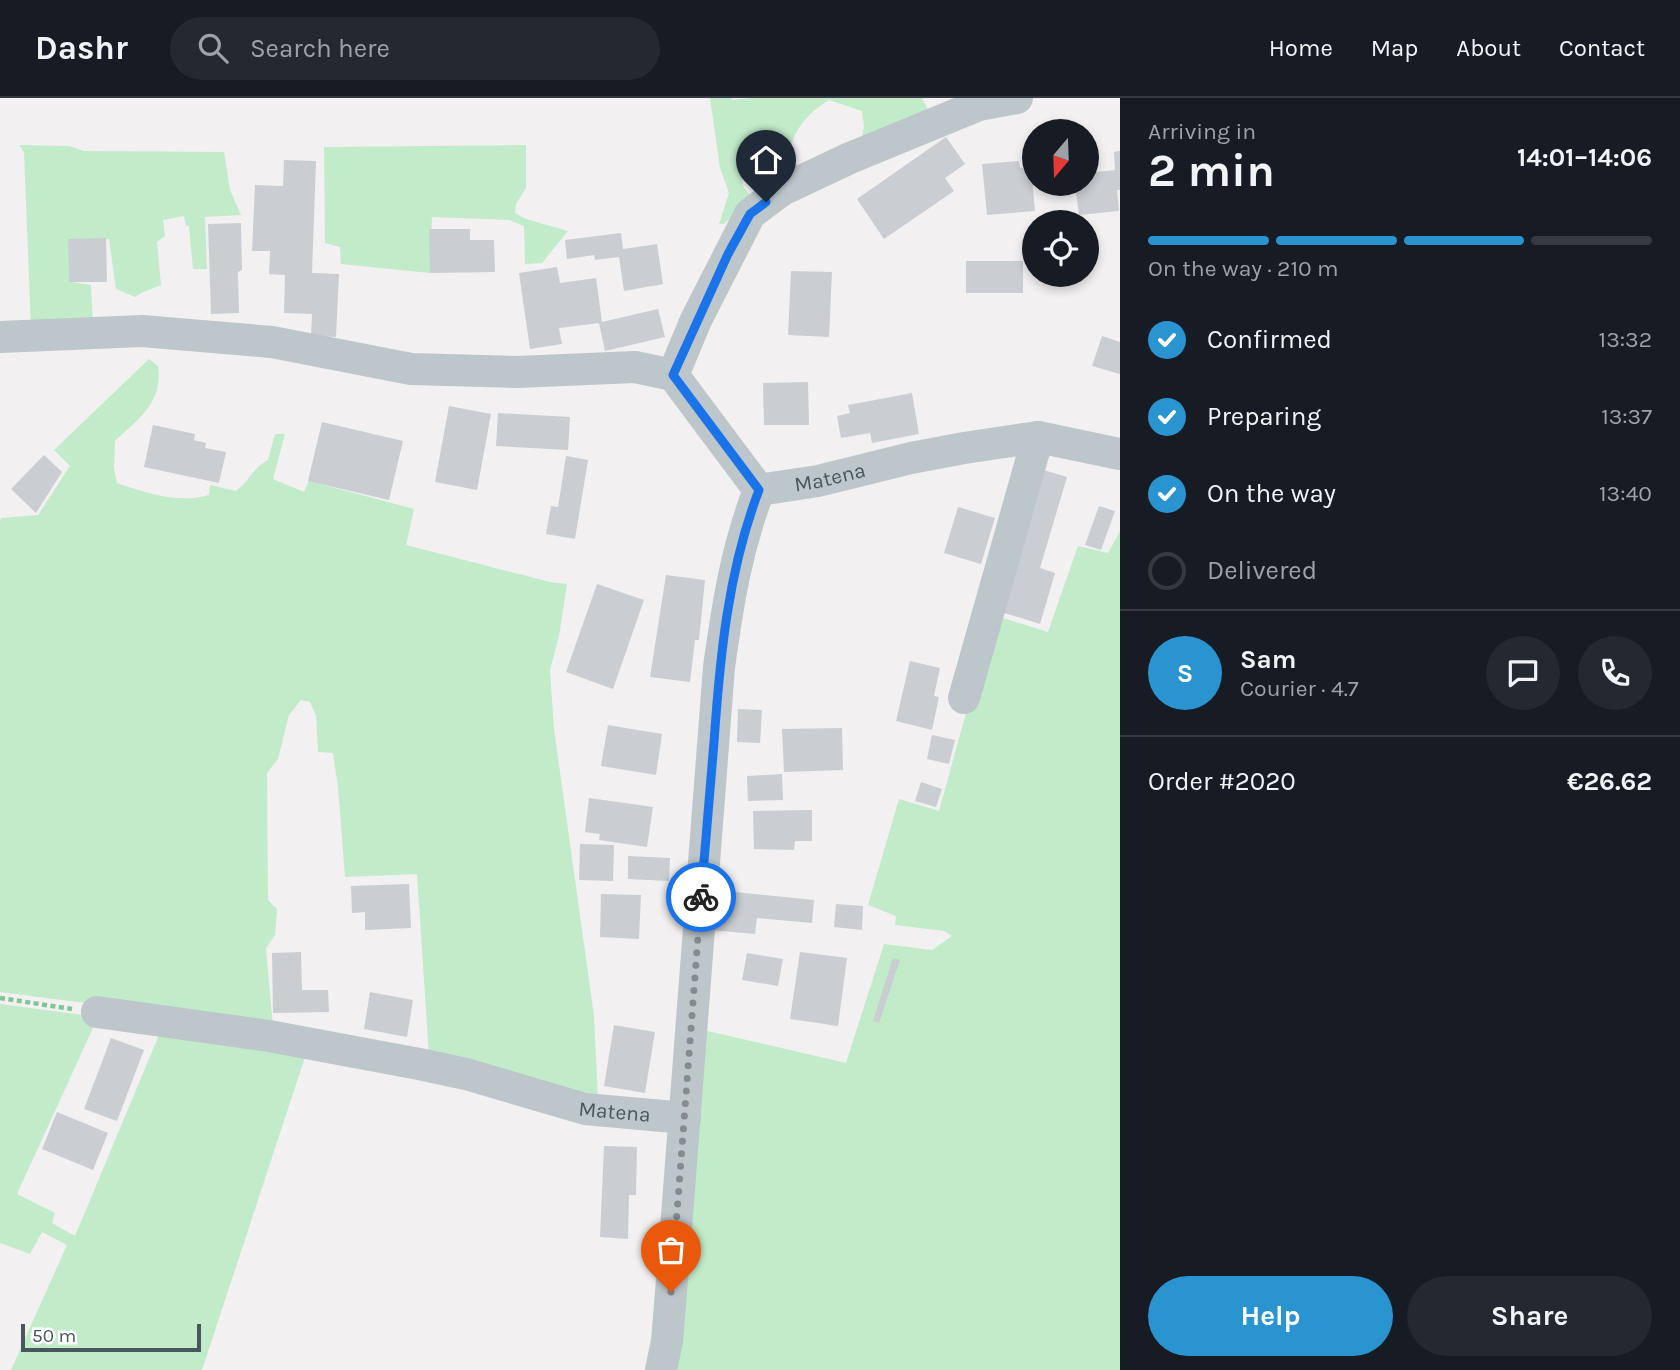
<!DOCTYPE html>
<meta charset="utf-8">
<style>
body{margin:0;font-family:Karla,sans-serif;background:#242831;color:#f1f3f6;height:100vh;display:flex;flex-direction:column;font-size:26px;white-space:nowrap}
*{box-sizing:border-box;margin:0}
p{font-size:23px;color:#9ea1a6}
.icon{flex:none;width:38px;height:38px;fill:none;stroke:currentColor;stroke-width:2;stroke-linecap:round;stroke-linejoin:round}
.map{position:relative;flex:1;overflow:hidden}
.details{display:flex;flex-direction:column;background:#171b24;width:560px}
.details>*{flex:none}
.needle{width:46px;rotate:199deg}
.fabs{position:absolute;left:1022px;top:21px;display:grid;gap:14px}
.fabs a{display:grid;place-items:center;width:77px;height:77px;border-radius:50%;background:#171b24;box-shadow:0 4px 10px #0003;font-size:35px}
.scale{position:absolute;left:21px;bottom:18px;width:180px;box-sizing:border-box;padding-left:7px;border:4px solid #49565b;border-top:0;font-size:19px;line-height:24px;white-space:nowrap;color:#49565b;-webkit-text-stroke:5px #fff;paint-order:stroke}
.pin{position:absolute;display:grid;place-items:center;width:60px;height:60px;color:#fff;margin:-72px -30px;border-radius:50% 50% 50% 0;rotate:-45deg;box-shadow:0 0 7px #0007}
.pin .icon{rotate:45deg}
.courier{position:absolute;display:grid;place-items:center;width:70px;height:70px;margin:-35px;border:5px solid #1a73e8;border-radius:50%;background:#fff;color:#222;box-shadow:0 2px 9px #0007}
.overview em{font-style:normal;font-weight:700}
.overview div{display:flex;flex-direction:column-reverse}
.overview{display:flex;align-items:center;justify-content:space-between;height:119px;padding:0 28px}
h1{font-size:46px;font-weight:700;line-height:52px}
.bar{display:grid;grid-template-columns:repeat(4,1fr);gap:10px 7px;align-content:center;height:84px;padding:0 28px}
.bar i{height:9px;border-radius:5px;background:#363941}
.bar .on{background:#2a94d1}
.bar p{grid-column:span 4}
.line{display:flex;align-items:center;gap:18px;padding:0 28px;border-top:2px solid #363941}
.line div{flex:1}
.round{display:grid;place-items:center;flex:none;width:74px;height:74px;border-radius:37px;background:#242831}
ol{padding:0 28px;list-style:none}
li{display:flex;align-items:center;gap:21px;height:77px}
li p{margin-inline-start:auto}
li .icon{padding:7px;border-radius:50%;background:#2a94d1;color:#fff;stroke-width:4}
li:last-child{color:#9ea1a6}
li i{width:38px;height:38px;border:4px solid #363941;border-radius:50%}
.action{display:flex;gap:14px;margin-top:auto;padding:14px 28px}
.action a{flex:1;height:80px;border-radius:42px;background:#2a94d1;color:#fff;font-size:28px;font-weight:700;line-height:80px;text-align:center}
.action a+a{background:#242831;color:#f1f3f6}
header{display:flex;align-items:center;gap:42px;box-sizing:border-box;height:98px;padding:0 35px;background:#171b24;border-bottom:2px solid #363941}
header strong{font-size:33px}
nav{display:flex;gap:38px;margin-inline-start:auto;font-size:24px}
.search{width:490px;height:63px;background:#242831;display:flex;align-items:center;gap:18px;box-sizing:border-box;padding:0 24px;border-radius:38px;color:#9ea1a6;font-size:26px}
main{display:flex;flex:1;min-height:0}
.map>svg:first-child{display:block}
.green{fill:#c2ebca}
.building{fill:#caced2}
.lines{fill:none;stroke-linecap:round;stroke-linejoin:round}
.path{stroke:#7ec694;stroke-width:4.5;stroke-dasharray:5 3.5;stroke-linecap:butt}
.minor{stroke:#bdc6cb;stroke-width:32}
.done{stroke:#848c8f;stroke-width:7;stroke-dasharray:0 12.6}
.route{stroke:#1a73e8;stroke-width:9}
.labels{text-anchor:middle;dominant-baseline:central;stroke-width:7;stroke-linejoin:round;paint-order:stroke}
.street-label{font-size:21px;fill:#49565b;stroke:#fff}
</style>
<header>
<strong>Dashr</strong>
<div class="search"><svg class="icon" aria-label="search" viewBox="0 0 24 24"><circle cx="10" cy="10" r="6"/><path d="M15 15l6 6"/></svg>Search here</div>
<nav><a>Home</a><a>Map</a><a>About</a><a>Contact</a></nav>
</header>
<main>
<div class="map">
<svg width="1120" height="1272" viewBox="0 0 1120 1272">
<rect width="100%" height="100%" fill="#f2f0f0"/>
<g class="green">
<path d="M710 0H731L732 2 753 0H922L931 18 861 44 864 28 862 13 829 2C809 15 798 26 790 50L770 55 742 80 743 88 751 99 724 126H719L729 95 720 70Z"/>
<polygon points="19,47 69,48 84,53 224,54 230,92 241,117 205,119 207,171 193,171 189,128 186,128 184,118 163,122 165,138 157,144 161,187 141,195 135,199 116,191 109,141 71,144 72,184 91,187 93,228 31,230 24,54"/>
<polygon points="526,47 526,90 516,106 515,115 526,121 568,133 542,165 525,166 524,128 509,122 432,119 430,175 341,166 340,149 325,145 324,49"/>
<path d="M149 261 158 268C163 304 140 320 115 343L114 370 117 385C146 395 179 406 209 397L210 387 236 393C250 383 252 370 268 362L275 336H285L273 381 304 394 309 383 414 411 406 447 550 484 567 486 559 538 550 572 554 631 594 918 598 1002 429 958 417 776 345 779 338 689 333 655 318 654 316 618 310 604 301 602 289 617 278 661 267 675 268 802 277 811 275 837 266 850 273 929 0 894V424L1 420 38 417 70 368 54 352Z"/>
<polygon points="1120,433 1120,1272 672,1272 699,931 846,965 884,846 932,852 952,838 944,833 895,827 896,818 868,807 899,701 939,713 993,517 1048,534 1078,448 1108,455"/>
<polygon points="0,906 98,919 17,1096 55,1115 52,1125 75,1138 164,925 308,950 202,1272 11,1272 67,1147 42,1134 30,1156 0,1145"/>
</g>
<g class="building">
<polygon points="946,39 965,66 945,80 954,93 884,141 857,101"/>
<polygon points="1120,53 1120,92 1117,92 1119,113 1079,117 1075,86 1087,86 1087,75 1115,72 1114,54"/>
<polygon points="284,62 316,63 312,175 339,176 336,239 311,238 312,216 284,215 285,177 269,176 270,153 252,153 255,87 283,88"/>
<polygon points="1019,63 1020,70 1031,69 1035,113 987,117 982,66"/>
<polygon points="241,125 242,172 238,174 239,215 211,216 208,126"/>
<polygon points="429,131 470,131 470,142 494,142 495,174 430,175"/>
<polygon points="621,135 623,151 657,146 663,186 624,193 619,159 595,162 594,157 567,161 565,142"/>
<polygon points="106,140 107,184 69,184 68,141"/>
<rect x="966" y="163" width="57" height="32"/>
<polygon points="557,169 560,185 596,180 602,224 658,211 665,239 605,253 599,225 559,230 562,246 530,251 519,175"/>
<polygon points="791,173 832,174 829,239 788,237"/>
<polygon points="1102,238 1120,244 1120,276 1092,268"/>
<polygon points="808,284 809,327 764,327 763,285"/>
<polygon points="912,295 919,336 872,345 870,335 841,340 837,318 850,315 848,307"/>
<polygon points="449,308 491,316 477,392 435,384"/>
<polygon points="498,315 570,319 568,352 496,348"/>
<polygon points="322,324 403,343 389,402 308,383"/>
<polygon points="153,327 195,336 194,342 206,345 205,350 226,354 219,385 144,369"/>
<polygon points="44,357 62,374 36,415 11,391"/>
<polygon points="566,358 588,362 575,441 546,436 551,408 558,409"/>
<polygon points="1037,370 1067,379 1040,470 1055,475 1040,526 995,512"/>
<polygon points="1099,408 1115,413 1101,452 1085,447"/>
<polygon points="958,409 995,420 981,466 944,455"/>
<polygon points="666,477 705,482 699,542 695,542 690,584 650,579"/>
<polygon points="597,486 644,502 613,591 566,574"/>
<polygon points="910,563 940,570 934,598 939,599 932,632 896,623"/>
<polygon points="738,611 762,612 760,645 737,644"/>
<polygon points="608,627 662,636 656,677 601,668"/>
<polygon points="842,630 843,672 784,674 782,631"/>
<polygon points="932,637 955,642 949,666 927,661"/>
<polygon points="782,676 783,702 748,703 747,678"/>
<polygon points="921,684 942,691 936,709 915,703"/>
<polygon points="589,700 653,709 647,749 599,742 600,736 585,734"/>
<polygon points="812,712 812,743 795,743 794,752 754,751 753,713"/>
<polygon points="580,746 614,747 613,783 579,782"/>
<polygon points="628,758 670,760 669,783 628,781"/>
<polygon points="409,786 411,830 365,832 365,814 352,815 351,788"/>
<polygon points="715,792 814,802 812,825 757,820 755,836 711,832"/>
<polygon points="601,796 641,797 639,841 600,839"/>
<polygon points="836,806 863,808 862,832 834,829"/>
<polygon points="301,854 302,892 328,892 329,914 273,915 272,855"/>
<polygon points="800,854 847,860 838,928 790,921"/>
<polygon points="747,855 783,861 778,888 742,882"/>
<polygon points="893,860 900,862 879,925 873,923"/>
<polygon points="370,894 413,902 407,939 364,931"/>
<polygon points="614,927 655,934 645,995 604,988"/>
<polygon points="111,940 144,952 117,1023 84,1011"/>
<polygon points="57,1014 108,1035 93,1072 42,1051"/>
<polygon points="604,1048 637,1049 636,1097 629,1097 628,1141 600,1139"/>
</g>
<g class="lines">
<polyline class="path" points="0,900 72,911"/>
<g class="minor">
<polyline points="0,239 142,233 272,244 411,271 517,274 635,269 673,277 759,392"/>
<polyline points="673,277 696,222 750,116 782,92 850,60 979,7 1017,0"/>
<path id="s1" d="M759 392 818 383 911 360 964 350 1038 339 1120 356"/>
<polyline points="964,600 1038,339"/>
<path id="s2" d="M97 914 269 938 419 966 466 976 585 1011 685 1020"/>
<path d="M661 1272 667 1243 673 1170 719 569C728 505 736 452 759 392"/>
</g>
</g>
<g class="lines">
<polyline class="done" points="671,1194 701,799"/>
<path class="route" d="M701 799C705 747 710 696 714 644 720 558 728 473 759 392L673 277 728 156 750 116 766 104"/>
</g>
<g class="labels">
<g class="street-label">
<text stroke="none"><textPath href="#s1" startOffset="72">Matena</textPath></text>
<text stroke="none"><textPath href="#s2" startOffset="528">Matena</textPath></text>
</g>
</g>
</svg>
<div class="fabs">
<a><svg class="needle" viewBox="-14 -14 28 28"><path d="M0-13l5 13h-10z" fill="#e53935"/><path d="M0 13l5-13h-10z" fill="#9ea1a6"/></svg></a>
<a><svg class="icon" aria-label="locate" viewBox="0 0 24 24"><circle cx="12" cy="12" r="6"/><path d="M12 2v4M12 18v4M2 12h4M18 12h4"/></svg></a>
</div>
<div class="scale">50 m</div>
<div class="pin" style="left:671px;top:1194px;background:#ea580c"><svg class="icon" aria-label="bag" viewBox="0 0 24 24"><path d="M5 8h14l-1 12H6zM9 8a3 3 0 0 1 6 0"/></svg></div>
<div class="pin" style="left:766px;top:104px;background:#1f2937"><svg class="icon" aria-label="home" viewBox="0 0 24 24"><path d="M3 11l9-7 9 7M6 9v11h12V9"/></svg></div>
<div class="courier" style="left:701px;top:799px"><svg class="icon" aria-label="bike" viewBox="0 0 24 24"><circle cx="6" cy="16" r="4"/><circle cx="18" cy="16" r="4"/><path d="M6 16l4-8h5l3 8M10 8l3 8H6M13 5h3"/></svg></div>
</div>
<section class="details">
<div class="overview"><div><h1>2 min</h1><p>Arriving in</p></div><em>14:01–14:06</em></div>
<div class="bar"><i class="on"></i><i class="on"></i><i class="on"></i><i></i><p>On the way · 210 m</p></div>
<ol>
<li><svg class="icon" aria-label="check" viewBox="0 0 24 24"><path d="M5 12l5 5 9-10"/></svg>Confirmed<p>13:32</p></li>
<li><svg class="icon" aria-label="check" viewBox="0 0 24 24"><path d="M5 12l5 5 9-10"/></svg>Preparing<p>13:37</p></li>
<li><svg class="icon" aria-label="check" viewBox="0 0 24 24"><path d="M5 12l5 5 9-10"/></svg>On the way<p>13:40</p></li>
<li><i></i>Delivered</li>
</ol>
<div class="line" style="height:126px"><b class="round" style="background:#2a94d1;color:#fff">S</b><div><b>Sam</b><p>Courier · 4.7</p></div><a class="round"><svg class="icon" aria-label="chat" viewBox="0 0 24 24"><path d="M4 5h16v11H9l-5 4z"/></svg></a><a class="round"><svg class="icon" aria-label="phone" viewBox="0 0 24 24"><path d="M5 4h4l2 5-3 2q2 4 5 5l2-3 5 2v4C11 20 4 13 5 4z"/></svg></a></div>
<div class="line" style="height:91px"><div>Order #2020</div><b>€26.62</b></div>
<div class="action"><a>Help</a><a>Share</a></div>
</section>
</main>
